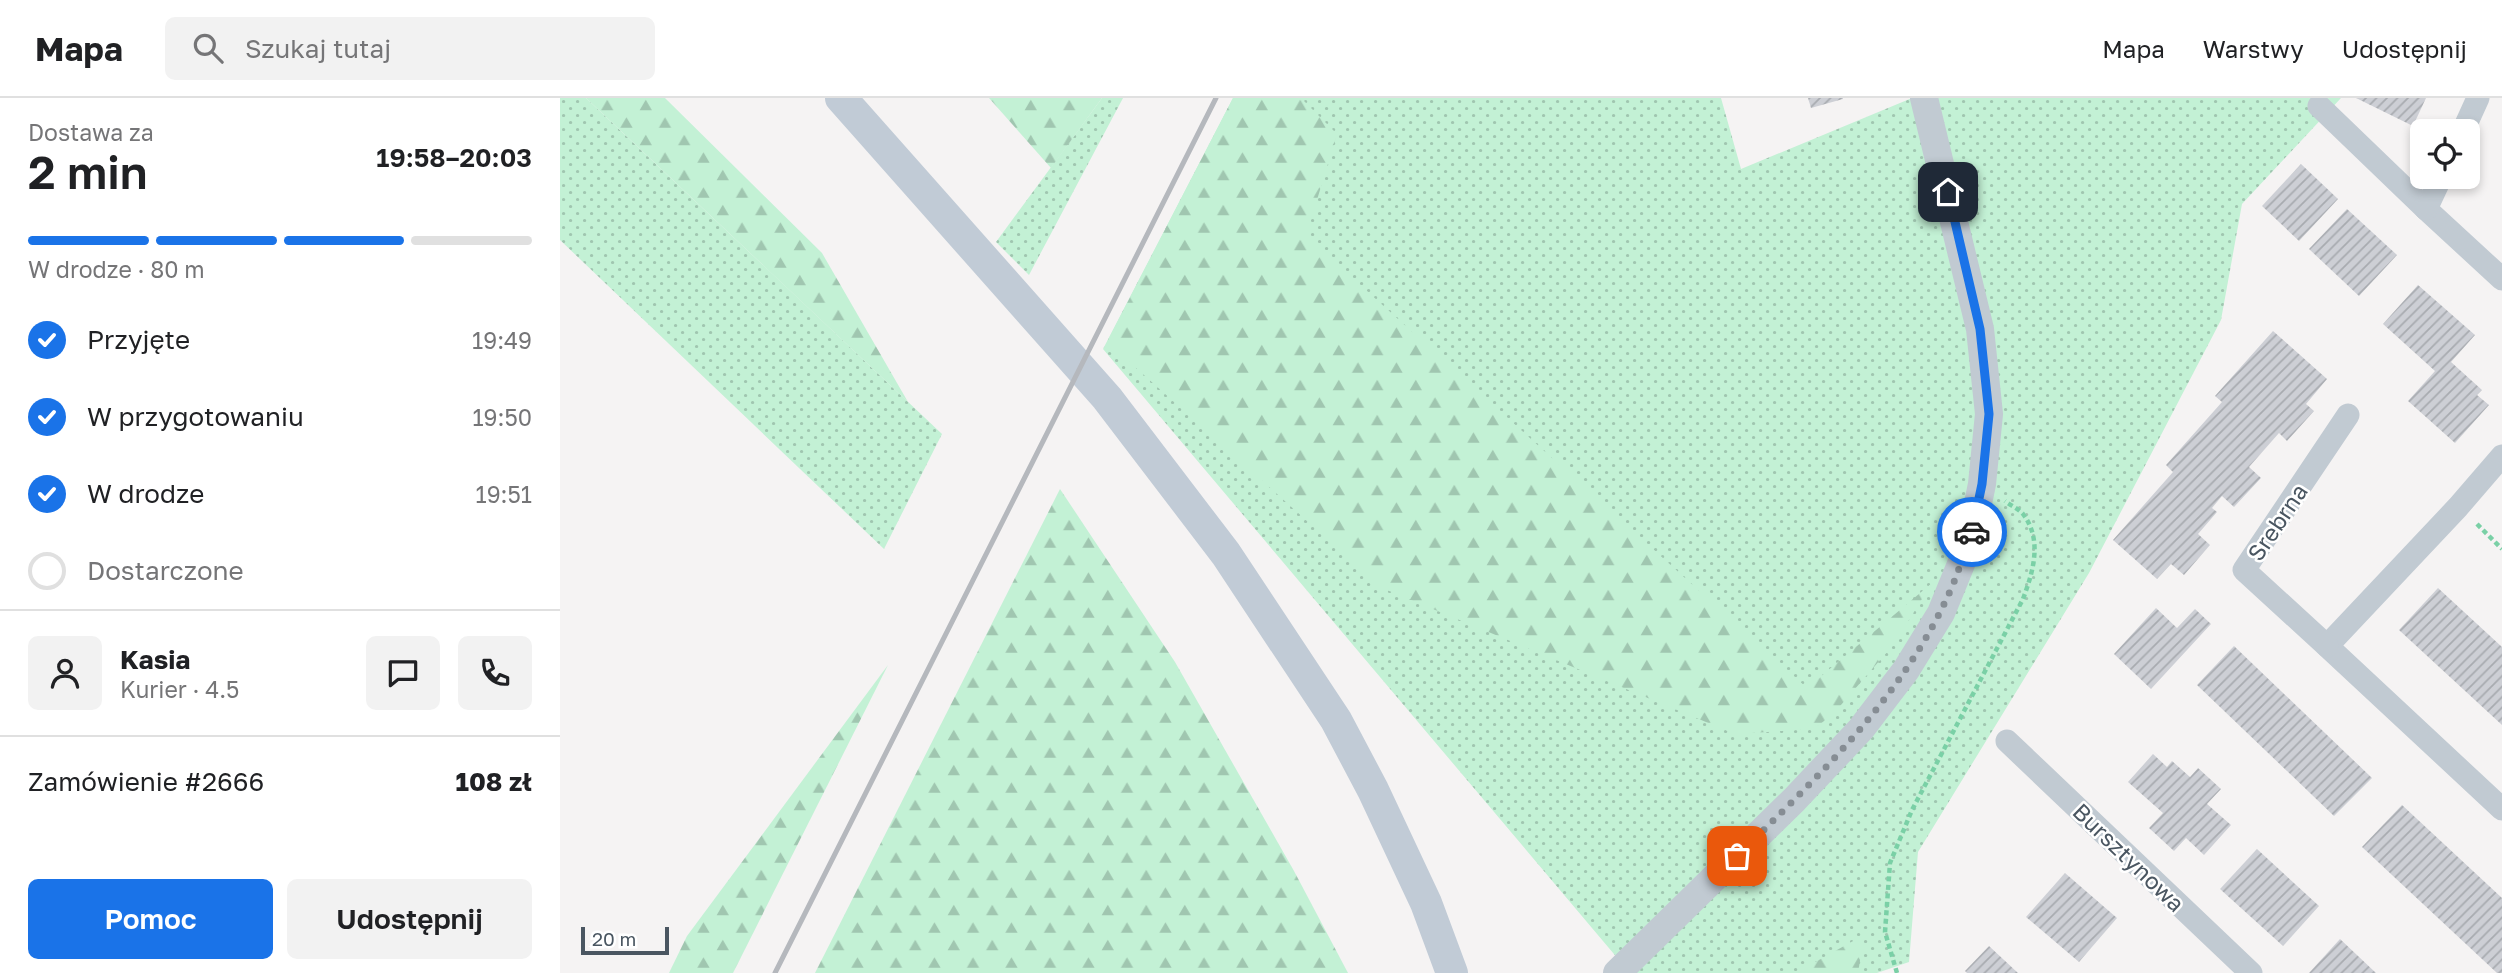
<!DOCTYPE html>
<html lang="pl">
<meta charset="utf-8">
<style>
body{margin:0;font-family:"Golos Text",sans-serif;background:#f2f2f2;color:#202124;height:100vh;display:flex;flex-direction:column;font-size:26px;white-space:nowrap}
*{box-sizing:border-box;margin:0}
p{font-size:23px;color:#757577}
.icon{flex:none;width:38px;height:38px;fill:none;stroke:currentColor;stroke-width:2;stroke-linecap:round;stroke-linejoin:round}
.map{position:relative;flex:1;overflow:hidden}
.sheet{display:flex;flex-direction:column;background:#fff;width:560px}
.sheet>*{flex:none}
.tools{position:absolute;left:1850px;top:21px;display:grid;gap:14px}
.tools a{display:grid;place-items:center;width:70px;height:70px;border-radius:10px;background:#fff;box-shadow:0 4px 10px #0003;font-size:35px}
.scale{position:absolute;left:21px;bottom:18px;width:88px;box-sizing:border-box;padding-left:7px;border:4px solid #4a5661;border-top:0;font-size:19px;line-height:24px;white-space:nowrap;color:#4a5661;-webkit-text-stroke:5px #fff;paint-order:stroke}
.pin{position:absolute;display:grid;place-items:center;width:60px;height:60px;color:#fff;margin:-30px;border-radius:14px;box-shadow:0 4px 10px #0006}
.courier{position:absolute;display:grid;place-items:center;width:70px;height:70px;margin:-35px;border:5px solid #1a73e8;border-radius:50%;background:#fff;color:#222;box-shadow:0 2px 9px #0007}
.overview em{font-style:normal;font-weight:600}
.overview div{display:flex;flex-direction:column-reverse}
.overview{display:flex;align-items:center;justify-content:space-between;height:119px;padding:0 28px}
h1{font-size:46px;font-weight:600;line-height:52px}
.bar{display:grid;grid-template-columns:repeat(4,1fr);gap:10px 7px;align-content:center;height:84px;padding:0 28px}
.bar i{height:9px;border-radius:5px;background:#e0e0e0}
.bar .on{background:#1a73e8}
.bar p{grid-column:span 4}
.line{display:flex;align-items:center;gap:18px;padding:0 28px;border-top:2px solid #e0e0e0}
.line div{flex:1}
.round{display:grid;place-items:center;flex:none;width:74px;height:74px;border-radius:10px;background:#f2f2f2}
ol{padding:0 28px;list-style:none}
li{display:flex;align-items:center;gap:21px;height:77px}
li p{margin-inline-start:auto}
li .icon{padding:7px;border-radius:50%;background:#1a73e8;color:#fff;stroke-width:4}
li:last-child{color:#757577}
li i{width:38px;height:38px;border:4px solid #e0e0e0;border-radius:50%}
.action{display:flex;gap:14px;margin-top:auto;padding:14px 28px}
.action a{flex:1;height:80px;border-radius:10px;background:#1a73e8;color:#fff;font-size:28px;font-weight:600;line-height:80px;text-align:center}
.action a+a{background:#f2f2f2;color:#202124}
header{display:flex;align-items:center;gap:42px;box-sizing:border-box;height:98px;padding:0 35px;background:#fff;border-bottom:2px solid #e0e0e0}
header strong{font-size:33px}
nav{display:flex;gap:38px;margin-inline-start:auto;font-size:24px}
.search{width:490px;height:63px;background:#f2f2f2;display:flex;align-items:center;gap:18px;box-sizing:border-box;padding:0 24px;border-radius:10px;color:#757577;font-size:26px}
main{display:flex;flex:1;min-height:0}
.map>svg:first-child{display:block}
.grass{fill:url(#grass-dots)}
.forest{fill:url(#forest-firs)}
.building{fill:url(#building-hatch)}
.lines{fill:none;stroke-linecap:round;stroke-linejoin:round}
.path{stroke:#7ad0a6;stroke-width:4.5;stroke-dasharray:5 3.5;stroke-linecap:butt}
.minor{stroke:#c1cad2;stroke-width:23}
.tertiary{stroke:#c1cad2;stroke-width:28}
.secondary{stroke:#c1cbd6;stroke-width:32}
.rail{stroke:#b5b8bd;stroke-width:5}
.done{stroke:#868d94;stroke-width:7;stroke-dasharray:0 12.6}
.route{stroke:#1a73e8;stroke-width:9}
.labels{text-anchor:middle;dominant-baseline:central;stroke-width:5;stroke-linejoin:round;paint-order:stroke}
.street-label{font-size:23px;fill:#4a5661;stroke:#fff}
</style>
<header>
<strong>Mapa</strong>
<div class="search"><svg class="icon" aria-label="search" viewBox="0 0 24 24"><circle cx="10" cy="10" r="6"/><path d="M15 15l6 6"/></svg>Szukaj tutaj</div>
<nav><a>Mapa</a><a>Warstwy</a><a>Udostępnij</a></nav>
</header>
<main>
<section class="sheet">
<div class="overview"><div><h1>2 min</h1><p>Dostawa za</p></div><em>19:58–20:03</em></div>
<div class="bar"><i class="on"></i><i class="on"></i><i class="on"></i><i></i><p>W drodze · 80 m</p></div>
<ol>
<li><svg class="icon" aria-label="check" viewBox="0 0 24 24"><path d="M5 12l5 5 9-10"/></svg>Przyjęte<p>19:49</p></li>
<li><svg class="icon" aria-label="check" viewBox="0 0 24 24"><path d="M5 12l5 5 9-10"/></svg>W przygotowaniu<p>19:50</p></li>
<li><svg class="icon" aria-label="check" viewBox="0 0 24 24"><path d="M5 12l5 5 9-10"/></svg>W drodze<p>19:51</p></li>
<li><i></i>Dostarczone</li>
</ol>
<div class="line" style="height:126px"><a class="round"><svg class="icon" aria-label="person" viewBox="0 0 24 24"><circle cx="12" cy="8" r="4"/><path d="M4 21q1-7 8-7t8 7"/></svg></a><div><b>Kasia</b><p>Kurier · 4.5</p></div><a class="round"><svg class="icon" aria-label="chat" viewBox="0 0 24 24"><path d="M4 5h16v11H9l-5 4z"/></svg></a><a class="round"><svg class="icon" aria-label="phone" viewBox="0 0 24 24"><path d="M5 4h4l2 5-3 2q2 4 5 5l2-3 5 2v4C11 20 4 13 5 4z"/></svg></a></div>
<div class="line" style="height:91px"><div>Zamówienie #2666</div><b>108 zł</b></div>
<div class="action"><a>Pomoc</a><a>Udostępnij</a></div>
</section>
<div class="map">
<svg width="1942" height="875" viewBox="0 0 1942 875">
<defs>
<pattern id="grass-dots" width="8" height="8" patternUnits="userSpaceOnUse" patternTransform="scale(1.75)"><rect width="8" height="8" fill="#c3f1d5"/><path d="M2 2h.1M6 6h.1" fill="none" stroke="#a0c6b0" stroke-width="1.8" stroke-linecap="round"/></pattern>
<pattern id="forest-firs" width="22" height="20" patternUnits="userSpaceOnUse" patternTransform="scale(1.75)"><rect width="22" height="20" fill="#c3f1d5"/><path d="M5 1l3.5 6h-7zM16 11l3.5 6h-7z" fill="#a0c6b0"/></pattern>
<pattern id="building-hatch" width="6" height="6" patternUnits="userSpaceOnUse" patternTransform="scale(1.75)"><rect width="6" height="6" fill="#cdcfd5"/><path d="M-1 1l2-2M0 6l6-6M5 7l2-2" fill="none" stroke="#a8abb0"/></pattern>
</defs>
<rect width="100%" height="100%" fill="#f5f3f3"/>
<g class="grass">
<polygon points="0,0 26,0 382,336 324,451 0,142"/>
<polygon points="542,0 563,0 469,177 436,144"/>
<polygon points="673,0 1161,0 1181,71 1352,0 1781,0 1682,106 1661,222 1529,475 1358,754 1349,864 1317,875 1070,875 543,251"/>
</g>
<g class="forest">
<polygon points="26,0 105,0 262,155 348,304"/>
<polygon points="429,0 542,0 491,70"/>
<polygon points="673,0 741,0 777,36 746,138 1247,590 1372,485 1334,546 1274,615 1254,631 1175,636 822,490 547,244"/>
<polygon points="500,391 615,564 734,773 788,875 255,875"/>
<polygon points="328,567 173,875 109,875 127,838"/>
<polygon points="1304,837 1298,875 1237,875 1239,873"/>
</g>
<g class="building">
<polygon points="1248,0 1283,0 1283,1 1251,10"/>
<polygon points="1796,0 1866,0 1853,28"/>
<polygon points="1741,66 1778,101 1739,143 1702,108"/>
<polygon points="1787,111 1837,157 1799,198 1749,151"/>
<polygon points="1858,187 1915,237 1891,264 1922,292 1917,297 1929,307 1895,345 1848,303 1875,273 1823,226"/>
<polygon points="1713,233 1767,281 1746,306 1754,313 1727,343 1719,335 1689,369 1701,380 1674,409 1662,398 1652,410 1657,414 1638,436 1650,447 1624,477 1611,466 1597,481 1553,442 1613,374 1606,367 1662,304 1655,298"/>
<polygon points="1878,490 1942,549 1942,627 1839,532"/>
<polygon points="1596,510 1617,530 1635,511 1651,526 1591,591 1554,556"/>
<polygon points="1674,548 1812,680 1774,718 1637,587"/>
<polygon points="1593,656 1607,669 1612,663 1630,679 1638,670 1661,691 1647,706 1671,727 1644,757 1626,740 1614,753 1589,730 1603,715 1568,684"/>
<polygon points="1842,707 1942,800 1942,875 1937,875 1802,749"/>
<polygon points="1697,751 1759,808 1723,848 1660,791"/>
<polygon points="1505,775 1557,820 1519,864 1466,819"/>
<polygon points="1780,841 1816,875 1749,875"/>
<polygon points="1429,848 1458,875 1407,875 1405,873"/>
</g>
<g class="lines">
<g class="path">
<polyline points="1917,426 1942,451"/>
<path d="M1337 875 1325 834 1330 765 1352 712 1463 501C1473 474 1483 442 1463 416 1459 411 1450 407 1445 403"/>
</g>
<g class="minor">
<polyline points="1759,8 1866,111 1942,181"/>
<polyline points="1903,33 1918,0"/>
<polyline points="1866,111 1881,79"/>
<polyline points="1942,358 1898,409 1767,548 1942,711"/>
<polyline points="1767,548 1684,472 1788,317"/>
<polyline points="1447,643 1691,875"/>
</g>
<polyline class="tertiary" points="1057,875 1234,702 1301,631 1346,572 1381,515 1410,444 1422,386 1429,316 1420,231 1364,0"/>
<polyline class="secondary" points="281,0 547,300 666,456 776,622 813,692 866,805 892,875"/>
<polyline class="rail" points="215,875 656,0"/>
</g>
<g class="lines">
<path class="done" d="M1177 758C1262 675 1351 591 1396 479 1401 464 1408 449 1412 434"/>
<polyline class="route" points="1388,94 1420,231 1429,316 1422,386 1412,434"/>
</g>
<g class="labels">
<g class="street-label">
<text transform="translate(1717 424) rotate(-56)">Srebrna</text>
<text transform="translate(1569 759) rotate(44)">Bursztynowa</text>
</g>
</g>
</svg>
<div class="tools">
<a><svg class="icon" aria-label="locate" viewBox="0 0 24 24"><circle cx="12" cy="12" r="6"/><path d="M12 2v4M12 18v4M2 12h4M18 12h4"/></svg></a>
</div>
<div class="scale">20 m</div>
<div class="pin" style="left:1177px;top:758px;background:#ea580c"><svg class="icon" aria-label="bag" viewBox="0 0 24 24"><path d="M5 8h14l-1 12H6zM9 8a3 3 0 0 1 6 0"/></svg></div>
<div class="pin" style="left:1388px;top:94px;background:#1f2937"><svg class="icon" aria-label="home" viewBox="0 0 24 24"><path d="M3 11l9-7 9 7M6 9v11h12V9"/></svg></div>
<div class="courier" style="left:1412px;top:434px"><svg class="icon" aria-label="car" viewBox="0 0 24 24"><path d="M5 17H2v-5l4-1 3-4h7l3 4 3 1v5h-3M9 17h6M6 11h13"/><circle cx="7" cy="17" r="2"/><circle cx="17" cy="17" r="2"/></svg></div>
</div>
</main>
